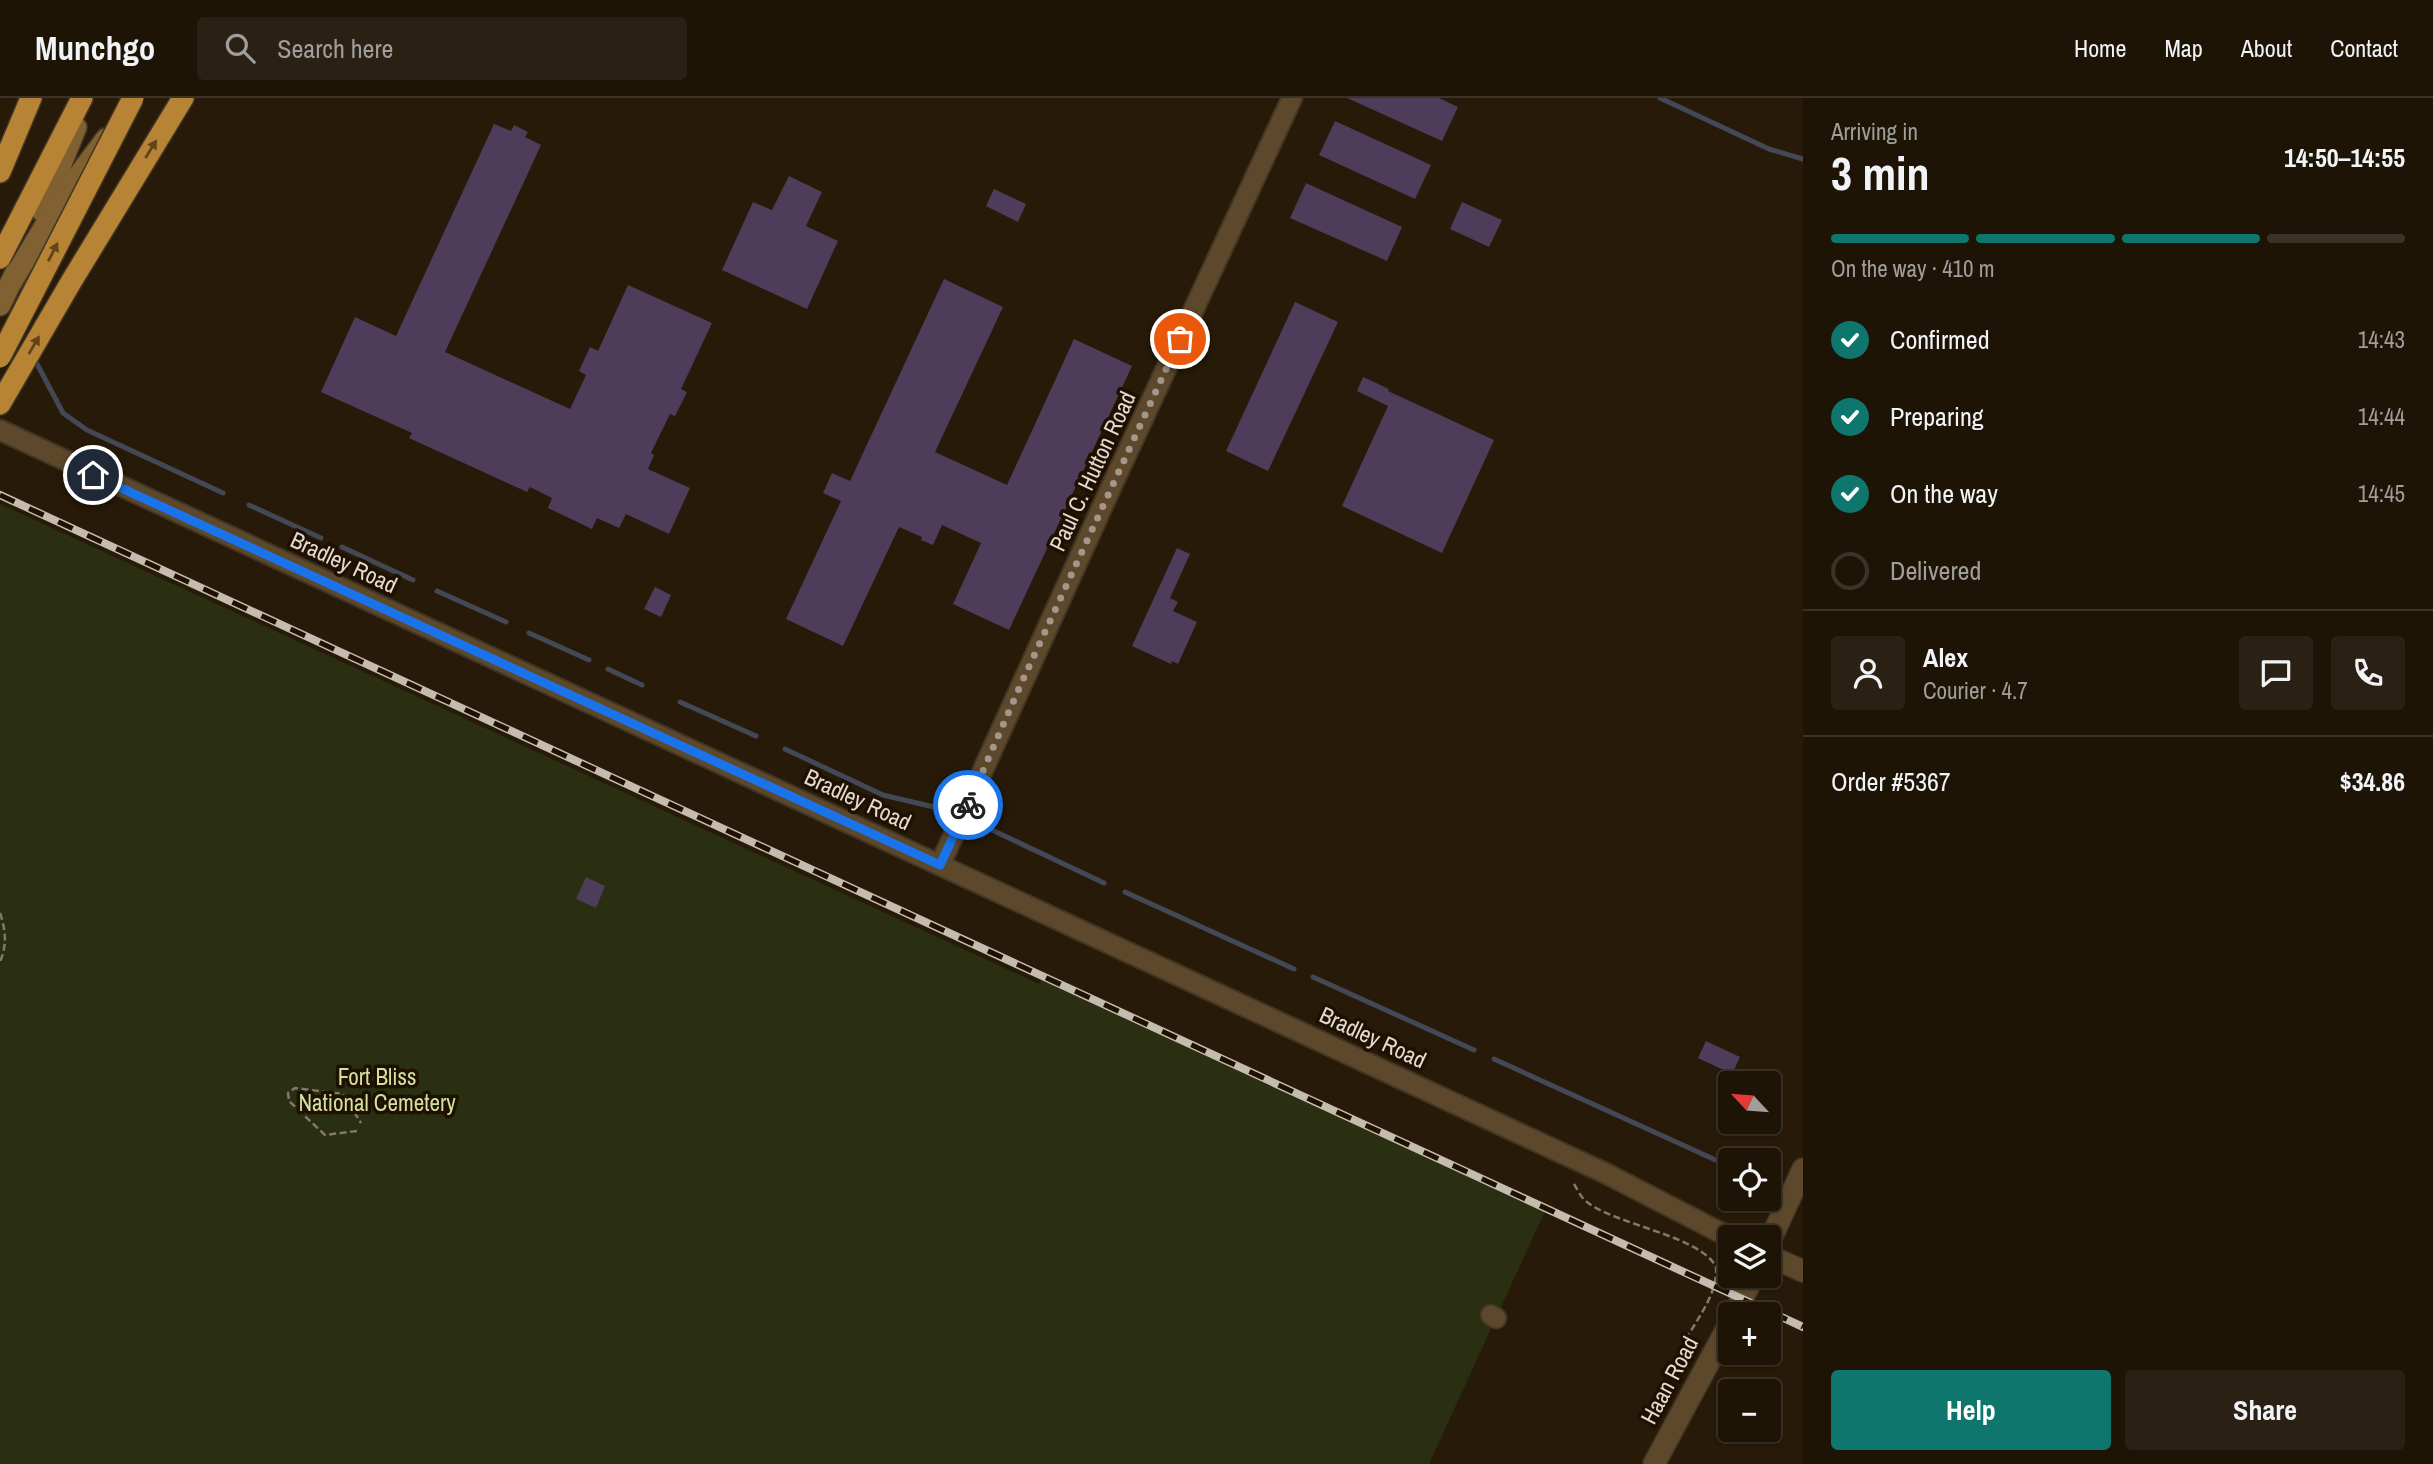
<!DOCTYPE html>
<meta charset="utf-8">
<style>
body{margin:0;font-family:"Archivo Narrow",sans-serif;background:#2a2114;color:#f1f3f6;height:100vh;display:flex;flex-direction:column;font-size:26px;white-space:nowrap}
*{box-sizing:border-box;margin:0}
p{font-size:23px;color:#a09e9b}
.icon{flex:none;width:38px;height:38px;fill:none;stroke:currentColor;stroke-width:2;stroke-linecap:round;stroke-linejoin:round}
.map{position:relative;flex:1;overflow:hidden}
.drawer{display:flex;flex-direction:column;background:#1d1406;width:630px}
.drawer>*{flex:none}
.needle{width:46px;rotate:296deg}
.controls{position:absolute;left:1718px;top:973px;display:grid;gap:14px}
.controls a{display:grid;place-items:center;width:63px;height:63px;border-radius:7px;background:#1d1406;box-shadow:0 2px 5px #0004,0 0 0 2px #3b3328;font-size:35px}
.pin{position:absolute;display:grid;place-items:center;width:60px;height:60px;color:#fff;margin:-30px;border:4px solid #fff;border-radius:50%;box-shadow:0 2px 7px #0007}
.courier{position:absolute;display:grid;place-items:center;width:70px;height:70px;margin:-35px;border:5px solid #1a73e8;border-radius:50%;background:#fff;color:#222;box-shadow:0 2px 9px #0007}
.summary em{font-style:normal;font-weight:700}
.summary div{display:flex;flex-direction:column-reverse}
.summary{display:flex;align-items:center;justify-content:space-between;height:119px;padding:0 28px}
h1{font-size:46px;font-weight:700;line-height:52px}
.bar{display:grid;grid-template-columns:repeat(4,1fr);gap:10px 7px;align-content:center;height:84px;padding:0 28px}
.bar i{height:9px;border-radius:5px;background:#3b3328}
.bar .selected{background:#0f766e}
.bar p{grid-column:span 4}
.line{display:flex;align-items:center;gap:18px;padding:0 28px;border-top:2px solid #3b3328}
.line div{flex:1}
.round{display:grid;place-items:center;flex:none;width:74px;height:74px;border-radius:7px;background:#2a2114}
ol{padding:0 28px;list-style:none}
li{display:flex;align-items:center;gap:21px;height:77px}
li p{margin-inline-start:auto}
li .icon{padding:7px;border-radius:50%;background:#0f766e;color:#fff;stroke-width:4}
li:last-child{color:#a09e9b}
li i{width:38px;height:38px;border:4px solid #3b3328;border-radius:50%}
.button{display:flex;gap:14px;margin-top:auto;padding:14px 28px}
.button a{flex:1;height:80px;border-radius:7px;background:#0f766e;color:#fff;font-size:28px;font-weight:700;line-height:80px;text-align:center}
.button a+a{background:#2a2114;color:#f1f3f6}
header{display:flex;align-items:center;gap:42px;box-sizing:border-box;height:98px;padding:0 35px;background:#1d1406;border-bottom:2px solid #3b3328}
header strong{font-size:33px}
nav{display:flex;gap:38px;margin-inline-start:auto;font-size:24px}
.search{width:490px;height:63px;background:#2a2114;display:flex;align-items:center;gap:18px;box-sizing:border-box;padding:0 24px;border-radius:7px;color:#a09e9b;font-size:26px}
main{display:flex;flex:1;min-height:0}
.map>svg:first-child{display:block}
.green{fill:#2a2f11}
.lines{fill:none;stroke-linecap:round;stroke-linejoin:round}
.stream{stroke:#444856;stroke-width:5}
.building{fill:#4d3c5a}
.minor-casing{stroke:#413524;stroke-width:23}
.tertiary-casing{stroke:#413524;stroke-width:24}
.secondary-casing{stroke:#413524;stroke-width:24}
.motorway-casing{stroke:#413524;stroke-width:24}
.path{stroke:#83786a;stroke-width:2.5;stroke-dasharray:7 3.5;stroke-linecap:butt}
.minor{stroke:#5d482c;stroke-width:19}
.tertiary{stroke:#5d482c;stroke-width:21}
.secondary{stroke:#816031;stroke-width:21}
.motorway{stroke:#b78334;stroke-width:21}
.rail-casing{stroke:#c5bbaf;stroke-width:8}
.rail{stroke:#1e1102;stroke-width:5;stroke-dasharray:16;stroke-linecap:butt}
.motorway-bridge-casing{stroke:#413524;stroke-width:24;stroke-linecap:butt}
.motorway-bridge{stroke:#b78334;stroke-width:21}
.oneway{fill:#634418}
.done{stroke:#a2978a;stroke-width:7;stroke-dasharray:0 12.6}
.route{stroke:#1a73e8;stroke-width:9}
.labels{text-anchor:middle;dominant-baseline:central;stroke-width:7;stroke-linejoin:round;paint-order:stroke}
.street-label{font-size:23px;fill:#e4dad0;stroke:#1e1102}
.park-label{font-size:23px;fill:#d2dfa1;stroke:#1e1102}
</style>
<header>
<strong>Munchgo</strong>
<div class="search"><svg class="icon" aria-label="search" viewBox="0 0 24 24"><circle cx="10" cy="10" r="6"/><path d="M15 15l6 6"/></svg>Search here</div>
<nav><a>Home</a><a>Map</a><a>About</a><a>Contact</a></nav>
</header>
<main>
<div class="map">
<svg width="1803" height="1366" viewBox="0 0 1803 1366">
<rect width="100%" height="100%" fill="#271a08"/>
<polygon class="green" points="0,406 1039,886 1041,882 1545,1113 1429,1366 0,1366"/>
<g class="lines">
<g class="stream">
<polyline points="1660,0 1769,51 1803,61"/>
<polyline points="36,264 63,315 87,332 223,395"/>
<polyline points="249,407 321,440"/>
<polyline points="342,449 413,482"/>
<polyline points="437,493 506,524"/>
<polyline points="529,535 589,562"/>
<polyline points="608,571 642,587"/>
<polyline points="680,604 756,638"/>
<polyline points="785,651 883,697 951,713"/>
<polyline points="975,724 1104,785"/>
<polyline points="1125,794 1294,871"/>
<polyline points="1313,879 1474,952"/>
<polyline points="1494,961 1731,1069"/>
<polyline points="1769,1094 1778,1099"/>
</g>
</g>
<g class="building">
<polygon points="1347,0 1439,0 1458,9 1442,43"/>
<polygon points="1335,23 1431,67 1415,101 1319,57"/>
<polygon points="494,26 511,33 514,27 528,34 525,39 541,47 445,254 570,311 586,277 579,273 590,249 598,253 628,187 712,225 681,291 687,294 675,318 670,316 651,355 654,357 648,371 690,390 669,436 626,416 619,430 597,420 592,431 548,410 552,400 530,389 527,394 409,340 412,335 321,294 355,219 396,238"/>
<polygon points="789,78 822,94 806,128 838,143 807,211 722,172 753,104 772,112"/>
<polygon points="1306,85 1402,129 1387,163 1290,120"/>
<polygon points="994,91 1026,106 1018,124 986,108"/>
<polygon points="1462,104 1502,122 1489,149 1450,131"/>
<polygon points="944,181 1003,209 935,354 1007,387 1074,241 1132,268 1009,532 953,506 981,445 942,427 933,447 921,442 922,439 899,429 843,548 786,521 841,403 823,395 832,375 850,383"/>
<polygon points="1295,204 1338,224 1268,373 1226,353"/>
<polygon points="1363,279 1389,291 1388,293 1494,342 1442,455 1342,408 1388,308 1357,293"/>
<polygon points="1177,450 1190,456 1170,500 1178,504 1173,513 1197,524 1178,566 1172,563 1171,566 1132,548"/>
<polygon points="655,489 671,497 661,519 644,511"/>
<polygon points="586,779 605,788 596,810 576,801"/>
<polygon points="1706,943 1740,959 1732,976 1698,960"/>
</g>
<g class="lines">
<defs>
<g id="minor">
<polyline points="0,332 1607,1076 1731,1140"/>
<polyline points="940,767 1114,383 1292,0"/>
<polyline points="1491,1217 1496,1220"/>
</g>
<g id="tertiary">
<polyline points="1769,1145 1803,1071"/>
<polyline points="1769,1158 1803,1173"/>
<polyline points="1734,1216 1754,1178"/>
<polyline points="1654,1366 1731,1223"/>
</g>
<g id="secondary">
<polyline points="42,113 76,29"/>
<polyline points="11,185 61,101 106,41"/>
<polyline points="0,207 16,174"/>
</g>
<g id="motorway">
<polyline points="0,74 31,0"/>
<polyline points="0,160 82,0"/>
<polyline points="0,306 71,184 183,0"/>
</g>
</defs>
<use href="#minor" class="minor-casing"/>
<use href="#tertiary" class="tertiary-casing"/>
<use href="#secondary" class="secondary-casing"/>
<use href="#motorway" class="motorway-casing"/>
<g class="path">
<path d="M0 815C6 833 7 847 0 864"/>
<polyline points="357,1033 325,1037 289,1003 288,995 295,990 343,996 361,1025"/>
<path d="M1574 1086C1578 1092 1581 1100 1587 1104 1616 1127 1701 1138 1716 1169 1718 1198 1694 1224 1682 1249 1675 1264 1672 1280 1665 1295"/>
</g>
<use href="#minor" class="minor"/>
<use href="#tertiary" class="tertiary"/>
<use href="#secondary" class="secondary"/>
<use href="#motorway" class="motorway"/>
<defs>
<polyline id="rail" points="0,397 1803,1229"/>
</defs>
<use href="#rail" class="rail-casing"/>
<use href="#rail" class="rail"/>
<defs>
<polyline id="motorway-bridge" points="0,259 133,0"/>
</defs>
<use href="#motorway-bridge" class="motorway-bridge-casing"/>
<use href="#motorway-bridge" class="motorway-bridge"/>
</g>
<defs><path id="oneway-solid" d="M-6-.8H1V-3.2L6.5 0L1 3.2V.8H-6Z" transform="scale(1.75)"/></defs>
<g class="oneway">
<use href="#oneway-solid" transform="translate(151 51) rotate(-58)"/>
<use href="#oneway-solid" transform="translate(53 154) rotate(-63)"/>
<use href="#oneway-solid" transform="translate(34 247) rotate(-60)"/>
</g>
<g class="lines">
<polyline class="done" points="968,707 1021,586 1180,241"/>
<polyline class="route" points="93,377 940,767 968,707"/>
</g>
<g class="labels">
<g class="street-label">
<text transform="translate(1092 373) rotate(-65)">Paul C. Hutton Road</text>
<text transform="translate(344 464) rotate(25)">Bradley Road</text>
<text transform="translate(858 701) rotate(25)">Bradley Road</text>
<text transform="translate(1373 939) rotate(25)">Bradley Road</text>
<text transform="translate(1669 1282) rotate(-62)">Haan Road</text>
</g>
<g class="park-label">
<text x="377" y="978">Fort Bliss<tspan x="377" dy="26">National Cemetery</tspan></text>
</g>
</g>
</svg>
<div class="controls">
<a><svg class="needle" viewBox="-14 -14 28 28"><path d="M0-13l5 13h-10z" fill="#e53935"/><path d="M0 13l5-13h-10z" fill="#a09e9b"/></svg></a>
<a><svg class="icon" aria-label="locate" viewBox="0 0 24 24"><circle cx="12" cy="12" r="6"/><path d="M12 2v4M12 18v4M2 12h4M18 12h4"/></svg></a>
<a><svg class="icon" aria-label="layers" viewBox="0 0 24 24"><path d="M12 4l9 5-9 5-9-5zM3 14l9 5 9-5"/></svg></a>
<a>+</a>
<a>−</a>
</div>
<div class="pin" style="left:1180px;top:241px;background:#ea580c"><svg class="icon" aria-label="bag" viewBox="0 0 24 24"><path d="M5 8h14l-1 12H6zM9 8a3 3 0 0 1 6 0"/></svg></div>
<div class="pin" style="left:93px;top:377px;background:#1f2937"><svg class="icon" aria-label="home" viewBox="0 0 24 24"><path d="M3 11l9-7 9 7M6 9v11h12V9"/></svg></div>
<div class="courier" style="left:968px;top:707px"><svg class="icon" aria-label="bike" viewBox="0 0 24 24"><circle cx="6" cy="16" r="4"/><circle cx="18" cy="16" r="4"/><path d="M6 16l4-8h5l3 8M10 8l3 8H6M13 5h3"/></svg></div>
</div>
<section class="drawer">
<div class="summary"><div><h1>3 min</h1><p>Arriving in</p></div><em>14:50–14:55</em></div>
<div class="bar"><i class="selected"></i><i class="selected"></i><i class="selected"></i><i></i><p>On the way · 410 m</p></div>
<ol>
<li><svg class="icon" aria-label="check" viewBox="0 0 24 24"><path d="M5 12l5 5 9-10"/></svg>Confirmed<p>14:43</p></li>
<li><svg class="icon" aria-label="check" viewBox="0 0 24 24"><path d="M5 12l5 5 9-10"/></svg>Preparing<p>14:44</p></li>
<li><svg class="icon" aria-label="check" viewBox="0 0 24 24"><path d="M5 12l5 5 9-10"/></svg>On the way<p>14:45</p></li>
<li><i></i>Delivered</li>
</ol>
<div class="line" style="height:126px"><a class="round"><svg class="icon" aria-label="person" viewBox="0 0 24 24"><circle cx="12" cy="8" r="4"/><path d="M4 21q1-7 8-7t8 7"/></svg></a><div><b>Alex</b><p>Courier · 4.7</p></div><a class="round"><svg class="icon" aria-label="chat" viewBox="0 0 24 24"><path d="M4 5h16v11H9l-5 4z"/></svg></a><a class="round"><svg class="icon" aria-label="phone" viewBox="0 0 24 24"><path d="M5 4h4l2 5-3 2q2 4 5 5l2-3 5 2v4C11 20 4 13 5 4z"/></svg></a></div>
<div class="line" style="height:91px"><div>Order #5367</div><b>$34.86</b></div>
<div class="button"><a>Help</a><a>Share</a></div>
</section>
</main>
